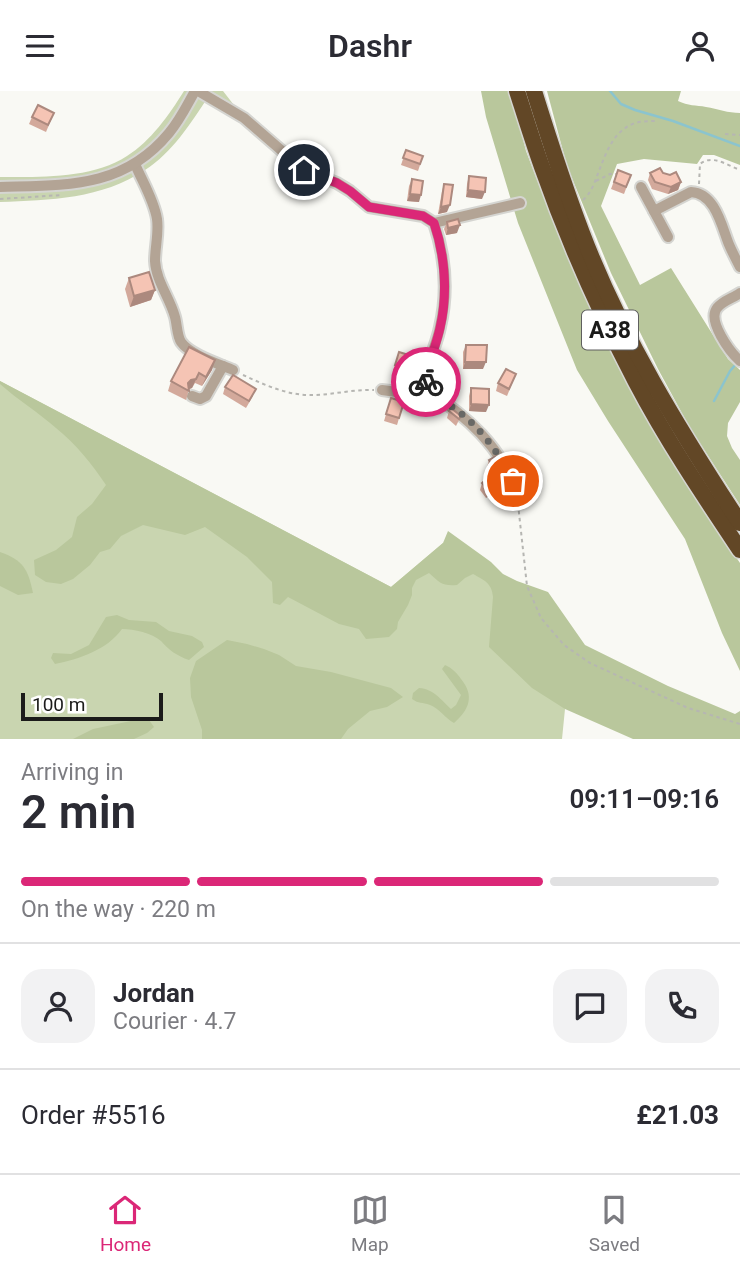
<!DOCTYPE html>
<meta charset="utf-8">
<style>
body{margin:0;font-family:Roboto,sans-serif;background:#f2f2f3;color:#2b2b33;height:100vh;display:flex;flex-direction:column;font-size:26px;white-space:nowrap}
*{box-sizing:border-box;margin:0}
p{font-size:23px;color:#7c7c81}
.icon{flex:none;width:38px;height:38px;fill:none;stroke:currentColor;stroke-width:2;stroke-linecap:round;stroke-linejoin:round}
.map{position:relative;height:648px;overflow:hidden}
.panel{display:flex;flex-direction:column;background:#fff;flex:1}
.panel>*{flex:none}
.scale{position:absolute;left:21px;bottom:18px;width:142px;box-sizing:border-box;padding-left:7px;border:4px solid #1b1b1a;border-top:0;font-size:19px;line-height:24px;white-space:nowrap;color:#1b1b1a;-webkit-text-stroke:5px #fff;paint-order:stroke}
.pin{position:absolute;display:grid;place-items:center;width:60px;height:60px;color:#fff;margin:-30px;border:4px solid #fff;border-radius:50%;box-shadow:0 2px 7px #0007}
.courier{position:absolute;display:grid;place-items:center;width:70px;height:70px;margin:-35px;border:5px solid #db2777;border-radius:50%;background:#fff;color:#222;box-shadow:0 2px 9px #0007}
.summary em{font-style:normal;font-weight:600}
.summary div{display:flex;flex-direction:column-reverse}
.summary{display:flex;align-items:center;justify-content:space-between;height:119px;padding:0 21px}
h1{font-size:46px;font-weight:600;line-height:52px}
.bar{display:grid;grid-template-columns:repeat(4,1fr);gap:10px 7px;align-content:center;height:84px;padding:0 21px}
.bar i{height:9px;border-radius:5px;background:#e1e1e2}
.bar .current{background:#db2777}
.bar p{grid-column:span 4}
.line{display:flex;align-items:center;gap:18px;padding:0 21px;border-top:2px solid #e1e1e2}
.line div{flex:1}
.round{display:grid;place-items:center;flex:none;width:74px;height:74px;border-radius:21px;background:#f2f2f3}
header{display:flex;justify-content:space-between;align-items:center;height:91px;padding:0 21px;background:#fff;font-size:32px;font-weight:600}
.menu{display:flex;justify-content:space-around;align-items:center;height:98px;border-top:2px solid #e1e1e2;background:#fff;font-size:19px;color:#7c7c81}
.menu a{display:grid;justify-items:center;gap:4px}
.menu .current{color:#db2777}
.map>svg:first-child{display:block}
.green{fill:#c9d5b0}
.forest{fill:#b9c79c}
.lines{fill:none;stroke-linecap:round;stroke-linejoin:round}
.stream{stroke:#8bc4ce;stroke-width:2.5}
.minor-casing{stroke:#d5d5d1;stroke-width:14}
.highway-casing{stroke:#d5d5d1;stroke-width:19}
.path{stroke:#b6b6b2;stroke-width:2;stroke-dasharray:3.5 3.5;stroke-linecap:butt}
.minor{stroke:#b3a495;stroke-width:10}
.highway{stroke:#624726;stroke-width:16}
.wall{fill:#d3a99b}
.shaded-wall{fill:#ac897e}
.building{fill:#f5c4b4;stroke:#ac897e;stroke-width:2}
.done{stroke:#696966;stroke-width:7;stroke-dasharray:0 12.6}
.route{stroke:#db2777;stroke-width:9}
.labels{text-anchor:middle;dominant-baseline:central;stroke-width:5;stroke-linejoin:round;paint-order:stroke}
.shield{fill:#fff;stroke:#5f5f5f;stroke-width:2}
.shield-label{font-size:23px;font-weight:bold;fill:#1b1b1a}
</style>
<header><svg class="icon" aria-label="menu" viewBox="0 0 24 24"><path d="M4 6h16M4 12h16M4 18h16"/></svg>Dashr<svg class="icon" aria-label="person" viewBox="0 0 24 24"><circle cx="12" cy="8" r="4"/><path d="M4 21q1-7 8-7t8 7"/></svg></header>
<div class="map">
<svg width="740" height="648" viewBox="0 0 740 648">
<rect width="100%" height="100%" fill="#f9f9f4"/>
<g class="green">
<path d="M184 0H223L244 27 208 6C191 32 172 62 145 79 102 108 50 109 0 111V86C40 86 92 88 127 65 151 50 169 24 184 0Z"/>
<polygon points="0,290 391,496 443,452 511,497 565,618 562,648 0,648"/>
</g>
<g class="forest">
<polygon points="481,0 511,0 526,60 558,143 626,291 690,399 740,472 740,580 722,542 685,448 608,330 577,279 518,132 486,26"/>
<path d="M547 0H681L678 10C688 15 696 14 706 16 718 18 728 22 740 22V74L714 64H703L697 73 644 68 617 73 601 115 640 194 671 177 728 268 740 279V311L728 332 727 345 732 357 740 369V414L690 337 658 278 611 182 567 75Z"/>
<path d="M0 290 391 496 443 452 448 440 491 471 503 483 517 490 548 501 585 554 668 595 735 623 740 620V648H633L565 618 532 597 489 556 493 506C492 492 484 489 473 483L465 487 457 494C442 495 440 492 429 482L416 489 412 497V504L408 514 398 531 397 538 389 546 366 548 359 538 339 533 288 506 280 514 273 512 272 491 247 466 205 436 185 444 143 434 121 445 110 458 100 461 90 474 73 488 61 493 46 491 35 484 34 469 56 459 72 446 77 426 92 413 106 394C92 373 76 353 56 337 38 321 18 309 0 293Z"/>
<path d="M0 461C23 469 28 478 33 502L18 504 0 495Z"/>
<path d="M117 524 129 529 156 531 169 540 192 545 202 551 204 556 189 569C177 565 169 559 161 550 152 542 134 538 122 538 107 559 79 568 55 573L51 567 53 562 71 563 89 554 106 526Z"/>
<polygon points="227,549 247,553 264,558 279,564 296,575 331,581 391,597 403,606 387,616 370,620 348,638 341,648 202,648 202,639 191,606 190,587 196,570"/>
<path d="M445 574C452 577 457 582 461 588 475 605 469 619 454 632 445 627 439 617 430 614 422 611 419 613 412 608L413 602 419 597C434 598 441 609 451 618L456 614 461 604 442 578Z"/>
<polygon points="145,627 149,629 154,636 147,642 134,648 73,648 93,638"/>
</g>
<g class="lines">
<g class="stream">
<polyline points="610,0 621,13 635,19 673,30 740,55"/>
<polyline points="714,310 730,280 736,273"/>
</g>
<defs>
<g id="minor">
<path d="M198 0 244 27 304 79 337 92 350 100 369 116 423 125 434 132C445 165 448 202 440 236 436 258 422 278 428 300 466 325 502 356 516 401"/>
<path d="M135 73C142 90 154 109 157 128 159 142 155 156 155 170 156 190 170 207 175 226 177 233 177 245 181 251 190 264 219 273 233 279"/>
<path d="M0 96C65 94 123 98 169 42 180 29 187 14 195 0"/>
<polyline points="641,96 668,146"/>
<path d="M654 120 691 101C714 102 721 132 728 151 731 159 736 168 740 176"/>
<polyline points="434,132 520,112"/>
<path d="M740 202C733 207 722 210 717 217 707 230 730 261 740 270"/>
<polyline points="382,299 419,304 428,300"/>
<polyline points="192,305 200,308 206,305 223,275"/>
</g>
<g id="highway">
<path d="M517 0C525 25 533 51 542 76 568 150 600 222 636 291 667 350 704 405 740 459"/>
<path d="M534 0C549 48 564 95 582 142 621 245 680 340 740 432"/>
</g>
</defs>
<use href="#minor" class="minor-casing"/>
<use href="#highway" class="highway-casing"/>
<g class="path">
<polyline points="725,43 740,44"/>
<polyline points="596,90 610,83 617,83"/>
<path d="M699 93 700 73C712 63 727 74 740 79"/>
<polyline points="0,108 62,104"/>
<path d="M583 109C590 103 594 94 597 85 605 65 612 40 635 32 642 30 650 30 658 30"/>
<path d="M243 284C263 293 284 303 307 304 329 305 351 298 374 299"/>
<polyline points="518,413 527,495 541,527 564,554 590,572 688,617 740,633"/>
</g>
<use href="#minor" class="minor"/>
<use href="#highway" class="highway"/>
</g>
<g class="wall">
<polygon points="54,22 46,41 29,33 32,26"/>
<polygon points="406,59 423,65 418,80 401,74"/>
<polygon points="618,79 631,84 624,103 611,98"/>
<polygon points="650,82 663,82 681,91 678,99 668,103 652,98 648,89"/>
<polygon points="469,85 482,108 466,106 467,93"/>
<polygon points="412,88 419,111 407,110 409,95"/>
<polygon points="444,93 447,121 438,123 442,100"/>
<polygon points="447,131 457,142 446,144 444,138"/>
<polygon points="129,187 155,199 151,209 130,216 125,198"/>
<polygon points="466,254 483,278 463,278 463,261"/>
<polygon points="399,261 418,267 412,287 393,281"/>
<polygon points="212,279 202,295 195,292 192,297 189,298 186,309 168,300 171,290"/>
<polygon points="516,283 507,305 496,300 498,292"/>
<polygon points="225,296 253,305 246,317 223,303"/>
<polygon points="471,297 486,321 469,320 469,305"/>
<polygon points="391,307 404,311 397,334 384,330"/>
<polygon points="449,320 461,325 456,335 447,327"/>
<polygon points="489,369 501,374 499,380 504,386 502,393 486,407 480,399 482,392 491,384 487,376"/>
</g>
<g class="shaded-wall">
<polygon points="681,91 678,99 668,103 671,96"/>
<polygon points="468,99 485,101 482,108 466,106"/>
<polygon points="410,103 421,104 419,111 407,110"/>
<polygon points="450,114 447,121 438,123 441,116"/>
<polygon points="460,134 457,142 446,144 448,137"/>
<polygon points="155,199 151,209 130,216 134,205"/>
<polygon points="215,269 212,279 202,295 206,286"/>
<polygon points="465,271 486,271 483,278 463,278"/>
<polygon points="199,282 192,297 187,299 188,292"/>
<polygon points="471,313 489,314 486,321 469,320"/>
<polygon points="501,374 499,381 492,385 494,377"/>
<polygon points="504,386 502,393 486,407 489,400"/>
</g>
<g class="building">
<polygon points="38,14 54,22 48,34 32,26"/>
<polygon points="406,59 423,65 420,73 403,67"/>
<polygon points="660,77 663,82 670,84 676,81 681,91 671,96 655,91 650,82"/>
<polygon points="618,79 631,84 626,96 614,91"/>
<polygon points="469,85 486,87 485,101 468,99"/>
<polygon points="412,88 423,90 421,104 410,103"/>
<polygon points="444,93 453,94 450,114 441,116"/>
<polygon points="458,128 460,134 448,137 447,131"/>
<polygon points="149,181 155,199 134,205 129,187"/>
<polygon points="466,254 487,254 486,271 465,271"/>
<polygon points="189,256 215,269 206,286 199,282 196,288 191,289 188,292 189,300 171,290"/>
<polygon points="399,261 418,267 415,280 395,274"/>
<polygon points="506,278 516,283 509,298 498,292"/>
<polygon points="233,284 256,298 249,310 225,296"/>
<polygon points="471,297 489,298 489,314 471,313"/>
<polygon points="391,307 404,311 399,327 386,323"/>
<polygon points="451,317 461,325 459,328 449,320"/>
<polygon points="496,365 501,374 494,377 489,369"/>
<polygon points="498,378 504,386 489,400 482,392"/>
</g>
<g class="lines">
<path class="done" d="M426 291 428 300C442 309 457 318 470 330 487 346 503 369 513 390"/>
<path class="route" d="M304 79 337 92 350 100 369 116 423 125 434 132C445 164 448 203 440 237 436 255 428 272 426 291"/>
</g>
<g class="labels">
<rect class="shield" x="582" y="219.5" width="56" height="39" rx="5"/>
<g class="shield-label">
<text x="610" y="239">A38</text>
</g>
</g>
</svg>
<div class="scale">100 m</div>
<div class="pin" style="left:513px;top:390px;background:#ea580c"><svg class="icon" aria-label="bag" viewBox="0 0 24 24"><path d="M5 8h14l-1 12H6zM9 8a3 3 0 0 1 6 0"/></svg></div>
<div class="pin" style="left:304px;top:79px;background:#1f2937"><svg class="icon" aria-label="home" viewBox="0 0 24 24"><path d="M3 11l9-7 9 7M6 9v11h12V9"/></svg></div>
<div class="courier" style="left:426px;top:291px"><svg class="icon" aria-label="bike" viewBox="0 0 24 24"><circle cx="6" cy="16" r="4"/><circle cx="18" cy="16" r="4"/><path d="M6 16l4-8h5l3 8M10 8l3 8H6M13 5h3"/></svg></div>
</div>
<section class="panel">
<div class="summary"><div><h1>2 min</h1><p>Arriving in</p></div><em>09:11–09:16</em></div>
<div class="bar"><i class="current"></i><i class="current"></i><i class="current"></i><i></i><p>On the way · 220 m</p></div>
<div class="line" style="height:126px"><a class="round"><svg class="icon" aria-label="person" viewBox="0 0 24 24"><circle cx="12" cy="8" r="4"/><path d="M4 21q1-7 8-7t8 7"/></svg></a><div><b>Jordan</b><p>Courier · 4.7</p></div><a class="round"><svg class="icon" aria-label="chat" viewBox="0 0 24 24"><path d="M4 5h16v11H9l-5 4z"/></svg></a><a class="round"><svg class="icon" aria-label="phone" viewBox="0 0 24 24"><path d="M5 4h4l2 5-3 2q2 4 5 5l2-3 5 2v4C11 20 4 13 5 4z"/></svg></a></div>
<div class="line" style="height:91px"><div>Order #5516</div><b>£21.03</b></div>
</section>
<nav class="menu">
<a class="current"><svg class="icon" aria-label="home" viewBox="0 0 24 24"><path d="M3 11l9-7 9 7M6 9v11h12V9"/></svg>Home</a>
<a><svg class="icon" aria-label="map" viewBox="0 0 24 24"><path d="M3 6l6-2 6 2 6-2v14l-6 2-6-2-6 2zM9 4v14M15 6v14"/></svg>Map</a>
<a><svg class="icon" aria-label="saved" viewBox="0 0 24 24"><path d="M7 4h10v16l-5-4-5 4z"/></svg>Saved</a>
</nav>
